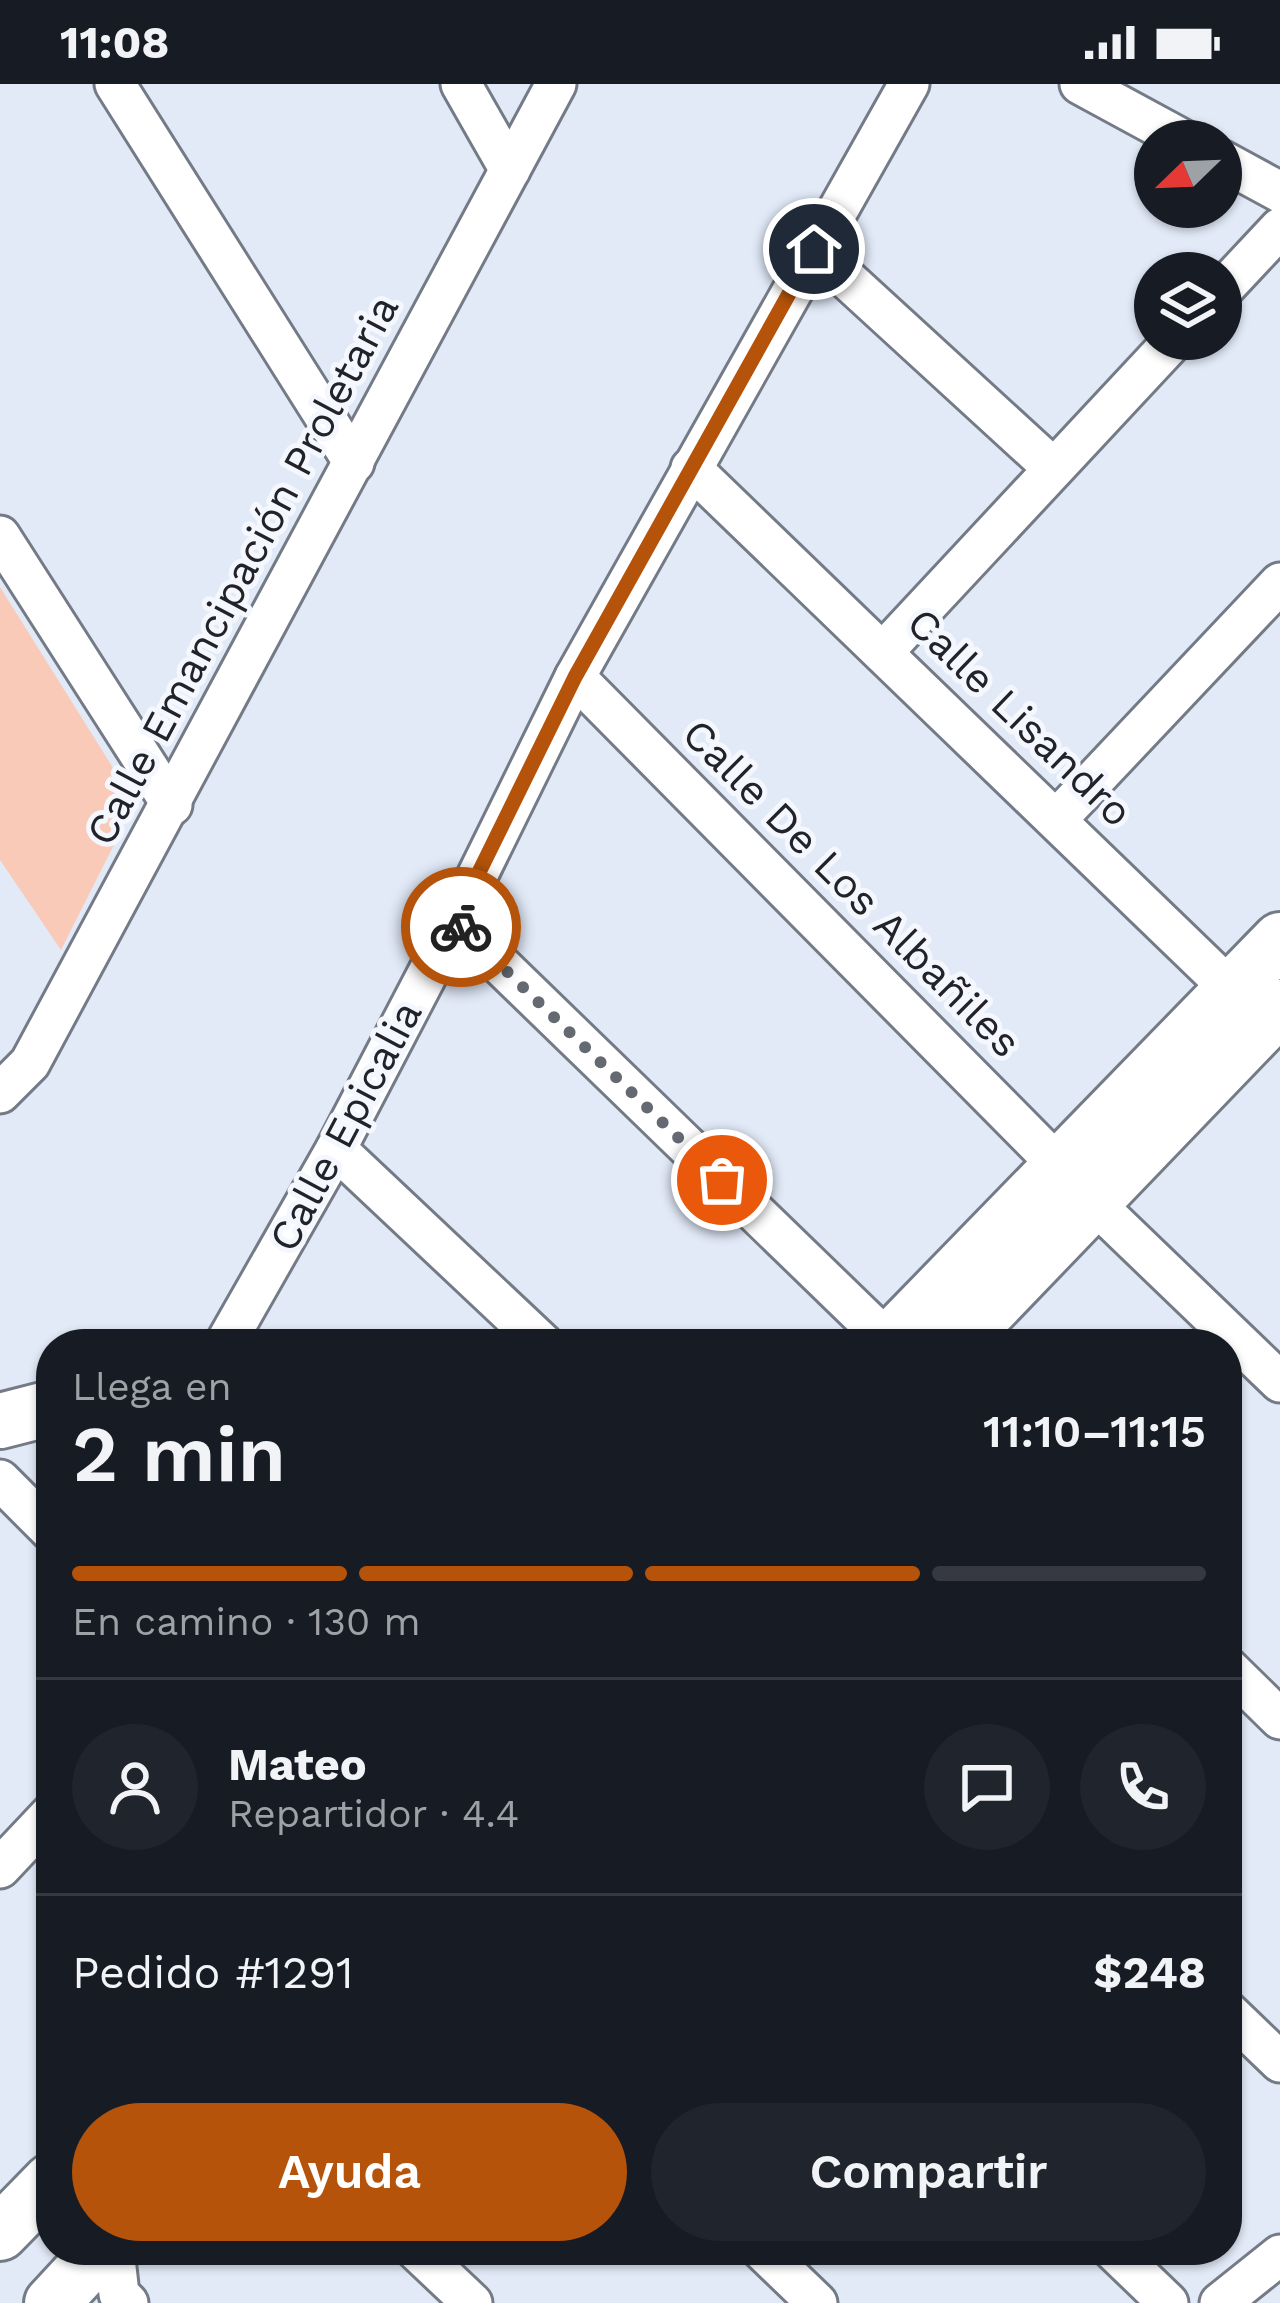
<!DOCTYPE html>
<html lang="es">
<meta charset="utf-8">
<style>
body{margin:0;font-family:"Work Sans",sans-serif;background:#20242c;color:#f1f3f6;height:100vh;display:flex;flex-direction:column;font-size:45px;white-space:nowrap}
*{box-sizing:border-box;margin:0}
p{font-size:39px;color:#9ea1a6}
.icon{flex:none;width:66px;height:66px;fill:none;stroke:currentColor;stroke-width:2;stroke-linecap:round;stroke-linejoin:round}
.map{position:relative;flex:1;overflow:hidden}
.side{position:absolute;left:36px;top:1245px;width:1206px;height:936px;display:flex;flex-direction:column;background:#171b24;border-radius:48px;box-shadow:0 3px 9px #0004}
.side>*{flex:none}
.needle{width:78px;rotate:247deg}
.tools{position:absolute;left:1134px;top:36px;display:grid;gap:24px}
.tools a{display:grid;place-items:center;width:108px;height:108px;border-radius:50%;background:#171b24;box-shadow:0 3px 9px #0004;font-size:60px}
.pin{position:absolute;display:grid;place-items:center;width:102px;height:102px;color:#fff;margin:-51px;border:6px solid #fff;border-radius:50%;box-shadow:0 3px 12px #0007}
.courier{position:absolute;display:grid;place-items:center;width:120px;height:120px;margin:-60px;border:9px solid #b45309;border-radius:50%;background:#fff;color:#222;box-shadow:0 3px 15px #0007}
.headline em{font-style:normal;font-weight:600}
.headline div{display:flex;flex-direction:column-reverse}
.headline{display:flex;align-items:center;justify-content:space-between;height:204px;padding:0 36px}
h1{font-size:78px;font-weight:600;line-height:90px}
.bar{display:grid;grid-template-columns:repeat(4,1fr);gap:18px 12px;align-content:center;height:144px;padding:0 36px}
.bar i{height:15px;border-radius:9px;background:#363941}
.bar .on{background:#b45309}
.bar p{grid-column:span 4}
.line{display:flex;align-items:center;gap:30px;padding:0 36px;border-top:3px solid #363941}
.line div{flex:1}
.round{display:grid;place-items:center;flex:none;width:126px;height:126px;border-radius:63px;background:#20242c}
.primary-button{display:flex;gap:24px;margin-top:auto;padding:24px 36px}
.primary-button a{flex:1;height:138px;border-radius:72px;background:#b45309;color:#fff;font-size:48px;font-weight:600;line-height:138px;text-align:center}
.primary-button a+a{background:#20242c;color:#f1f3f6}
.status{display:flex;justify-content:space-between;align-items:center;height:84px;padding:0 60px;background:#171b24;direction:ltr}
.status svg{height:33px;fill:currentColor}
.map>svg:first-child{display:block}
.green{fill:#facab8}
.lines{fill:none;stroke-linecap:round;stroke-linejoin:round}
.street-casing{stroke:#747b87;stroke-width:45}
.secondary-casing{stroke:#747b87;stroke-width:60}
.street{stroke:#fff;stroke-width:39}
.secondary{stroke:#fff;stroke-width:54}
.done{stroke:#656971;stroke-width:12;stroke-dasharray:0 21.6}
.route{stroke:#b45309;stroke-width:15}
.labels{text-anchor:middle;dominant-baseline:central;stroke-width:10;stroke-linejoin:round;paint-order:stroke}
.street-label{font-size:42px;fill:#212329;stroke:#f4f7fd}
</style>
<div class="status"><b>11:08</b><svg viewBox="0 0 49 12"><path d="M0 12V9h3v3zM5 12V6h3v6zM10 12V3h3v9zM15 12V0h3v12zM26 1h20v11H26zM47 4h2v5h-2z"/></svg></div>
<div class="map">
<svg width="1280" height="2219" viewBox="0 0 1280 2219">
<rect width="100%" height="100%" fill="#e2eaf8"/>
<polygon class="green" points="0,503 135,719 61,866 0,776"/>
<g class="lines">
<defs>
<g id="street">
<polyline points="115,0 354,379"/>
<polyline points="461,0 510,86"/>
<polyline points="1080,0 1185,57"/>
<polyline points="1221,76 1280,108"/>
<polyline points="814,165 1053,384"/>
<polyline points="1221,207 1280,144"/>
<polyline points="691,384 1248,922"/>
<polyline points="0,452 172,721"/>
<polyline points="884,567 1175,255"/>
<polyline points="575,593 1060,1083"/>
<polyline points="1057,735 1280,499"/>
<polyline points="455,837 889,1258"/>
<polyline points="0,1009 30,979 556,0"/>
<polyline points="336,1065 543,1260"/>
<polyline points="1093,1118 1280,1298"/>
<polyline points="225,1260 336,1065 455,837 575,593 909,0"/>
<polyline points="0,1396 51,1447"/>
<polyline points="1227,1583 1280,1635"/>
<polyline points="0,1784 51,1730"/>
<polyline points="1227,1927 1280,1978"/>
<polyline points="114,2166 119,2210 128,2219"/>
<polyline points="416,2166 472,2219"/>
<polyline points="762,2166 817,2219"/>
<polyline points="1113,2166 1168,2219"/>
<polyline points="1220,2219 1280,2171"/>
</g>
<g id="secondary">
<polyline points="887,1260 1280,856"/>
<polyline points="956,1260 1280,923"/>
<polyline points="0,1337 51,1324"/>
<polyline points="0,2149 51,2097"/>
<polyline points="52,2219 101,2166"/>
</g>
</defs>
<use href="#street" class="street-casing"/>
<use href="#secondary" class="secondary-casing"/>
<use href="#street" class="street"/>
<use href="#secondary" class="secondary"/>
</g>
<g class="lines">
<polyline class="done" points="461,843 722,1096"/>
<polyline class="route" points="461,843 455,837 575,593 814,165"/>
</g>
<g class="labels">
<g class="street-label">
<text transform="translate(242 486) rotate(-62)">Calle Emancipación Proletaria</text>
<text transform="translate(1020 633) rotate(44)">Calle Lisandro</text>
<text transform="translate(852 804) rotate(45)">Calle De Los Albañiles</text>
<text transform="translate(345 1042) rotate(-62)">Calle Epicalia</text>
</g>
</g>
</svg>
<div class="tools">
<a><svg class="needle" viewBox="-14 -14 28 28"><path d="M0-13l5 13h-10z" fill="#e53935"/><path d="M0 13l5-13h-10z" fill="#9ea1a6"/></svg></a>
<a><svg class="icon" aria-label="layers" viewBox="0 0 24 24"><path d="M12 4l9 5-9 5-9-5zM3 14l9 5 9-5"/></svg></a>
</div>
<div class="pin" style="left:722px;top:1096px;background:#ea580c"><svg class="icon" aria-label="bag" viewBox="0 0 24 24"><path d="M5 8h14l-1 12H6zM9 8a3 3 0 0 1 6 0"/></svg></div>
<div class="pin" style="left:814px;top:165px;background:#1f2937"><svg class="icon" aria-label="home" viewBox="0 0 24 24"><path d="M3 11l9-7 9 7M6 9v11h12V9"/></svg></div>
<div class="courier" style="left:461px;top:843px"><svg class="icon" aria-label="bike" viewBox="0 0 24 24"><circle cx="6" cy="16" r="4"/><circle cx="18" cy="16" r="4"/><path d="M6 16l4-8h5l3 8M10 8l3 8H6M13 5h3"/></svg></div>
<section class="side">
<div class="headline"><div><h1>2 min</h1><p>Llega en</p></div><em>11:10–11:15</em></div>
<div class="bar"><i class="on"></i><i class="on"></i><i class="on"></i><i></i><p>En camino · 130 m</p></div>
<div class="line" style="height:216px"><a class="round"><svg class="icon" aria-label="person" viewBox="0 0 24 24"><circle cx="12" cy="8" r="4"/><path d="M4 21q1-7 8-7t8 7"/></svg></a><div><b>Mateo</b><p>Repartidor · 4.4</p></div><a class="round"><svg class="icon" aria-label="chat" viewBox="0 0 24 24"><path d="M4 5h16v11H9l-5 4z"/></svg></a><a class="round"><svg class="icon" aria-label="phone" viewBox="0 0 24 24"><path d="M5 4h4l2 5-3 2q2 4 5 5l2-3 5 2v4C11 20 4 13 5 4z"/></svg></a></div>
<div class="line" style="height:156px"><div>Pedido #1291</div><b>$248</b></div>
<div class="primary-button"><a>Ayuda</a><a>Compartir</a></div>
</section>
</div>
